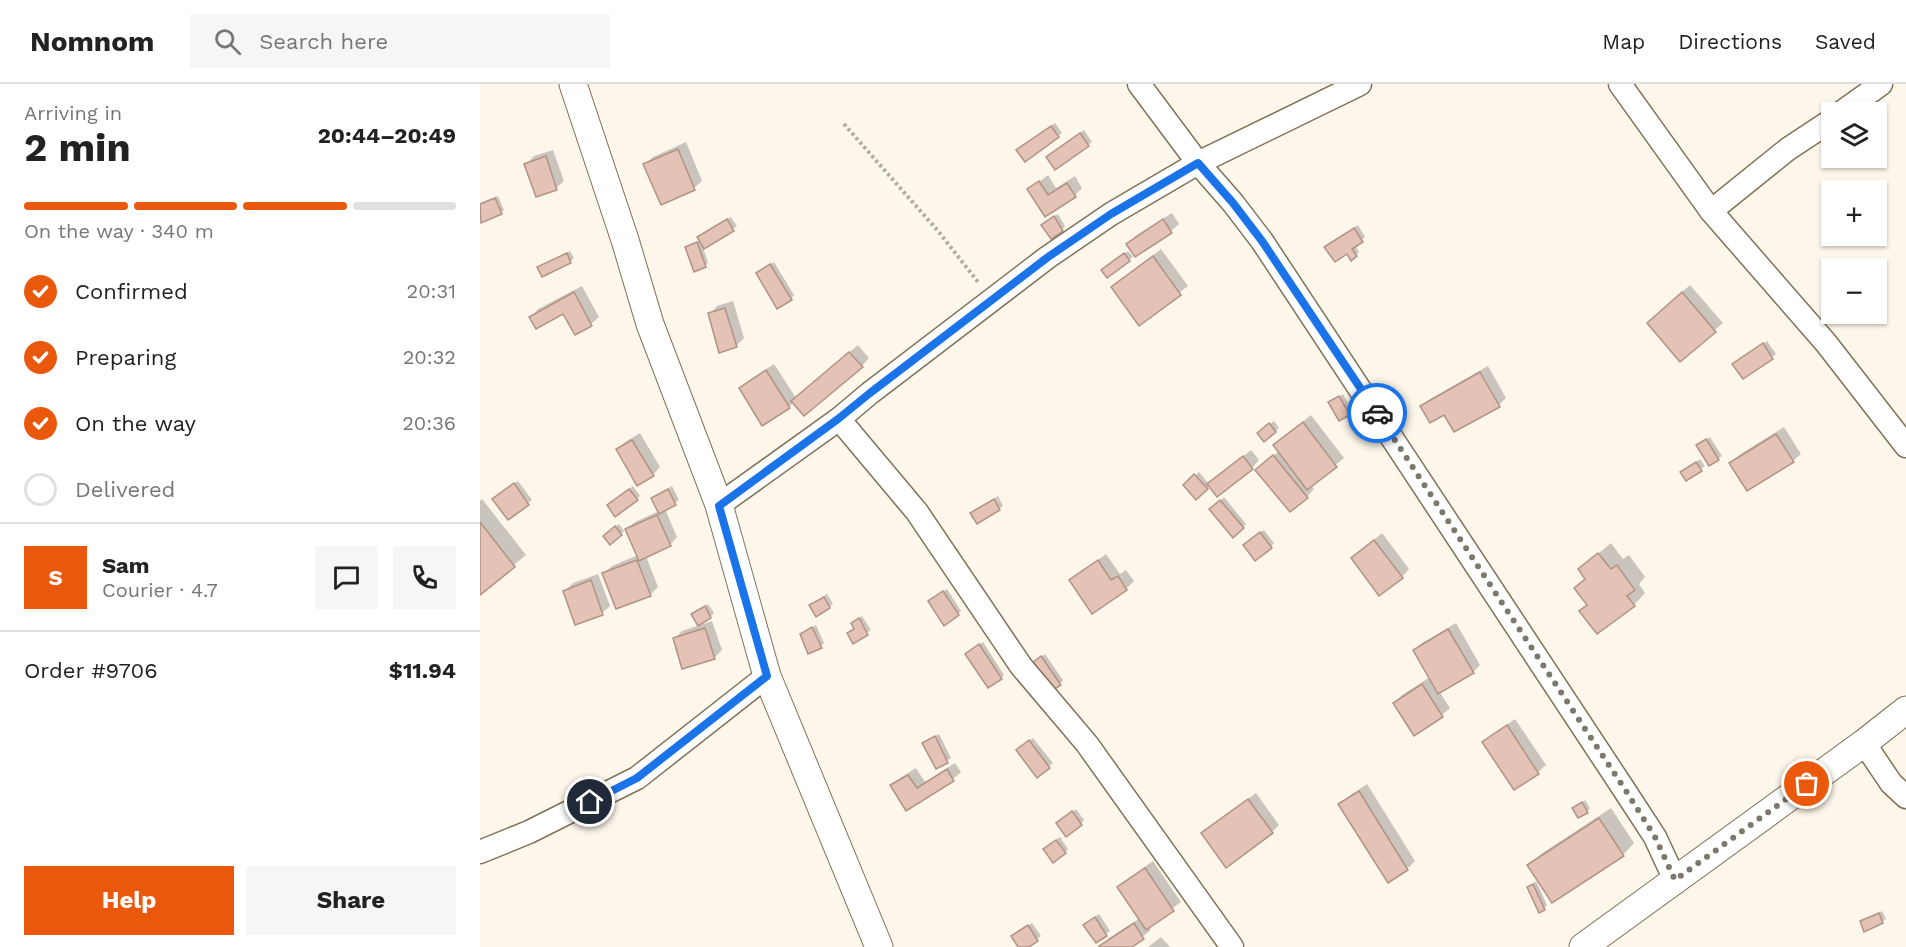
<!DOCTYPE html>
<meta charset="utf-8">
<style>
body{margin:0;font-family:"Work Sans",sans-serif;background:#f6f6f6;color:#222;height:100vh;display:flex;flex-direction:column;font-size:22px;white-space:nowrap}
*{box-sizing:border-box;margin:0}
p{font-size:20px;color:#767676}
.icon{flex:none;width:33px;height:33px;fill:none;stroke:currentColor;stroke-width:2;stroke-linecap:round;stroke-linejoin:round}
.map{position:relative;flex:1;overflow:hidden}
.details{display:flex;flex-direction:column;background:#fff;width:480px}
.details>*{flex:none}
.fabs{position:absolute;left:1341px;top:18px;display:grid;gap:12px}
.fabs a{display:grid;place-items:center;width:66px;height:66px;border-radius:0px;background:#fff;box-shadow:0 2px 4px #0004;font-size:30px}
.pin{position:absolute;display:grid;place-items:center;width:51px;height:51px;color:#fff;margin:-26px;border:3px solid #fff;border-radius:50%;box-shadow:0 2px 6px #0007}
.courier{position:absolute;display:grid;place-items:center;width:60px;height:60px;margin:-30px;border:4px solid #1a73e8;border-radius:50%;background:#fff;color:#222;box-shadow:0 2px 8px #0007}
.summary em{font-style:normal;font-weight:700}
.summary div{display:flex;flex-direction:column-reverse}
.summary{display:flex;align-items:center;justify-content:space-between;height:102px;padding:0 24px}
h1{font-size:39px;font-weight:700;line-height:45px}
.bar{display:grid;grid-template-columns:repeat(4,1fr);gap:9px 6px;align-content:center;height:72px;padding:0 24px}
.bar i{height:8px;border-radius:4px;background:#e0e0e0}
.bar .on{background:#ea580c}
.bar p{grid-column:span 4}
.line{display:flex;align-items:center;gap:15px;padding:0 24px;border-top:2px solid #e0e0e0}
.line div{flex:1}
.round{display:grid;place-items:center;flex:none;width:63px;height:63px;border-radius:0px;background:#f6f6f6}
ol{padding:0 24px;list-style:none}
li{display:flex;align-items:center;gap:18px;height:66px}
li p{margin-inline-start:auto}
li .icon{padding:6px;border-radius:50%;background:#ea580c;color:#fff;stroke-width:4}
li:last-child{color:#767676}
li i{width:33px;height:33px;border:3px solid #e0e0e0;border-radius:50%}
.button{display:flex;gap:12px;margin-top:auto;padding:12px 24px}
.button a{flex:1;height:69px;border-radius:0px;background:#ea580c;color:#fff;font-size:24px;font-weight:700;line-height:69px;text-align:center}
.button a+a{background:#f6f6f6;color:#222}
header{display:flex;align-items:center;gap:36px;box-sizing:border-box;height:84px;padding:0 30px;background:#fff;border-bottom:2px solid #e0e0e0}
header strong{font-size:28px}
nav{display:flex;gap:33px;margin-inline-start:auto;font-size:21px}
.search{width:420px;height:54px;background:#f6f6f6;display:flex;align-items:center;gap:15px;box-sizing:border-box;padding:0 21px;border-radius:0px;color:#767676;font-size:22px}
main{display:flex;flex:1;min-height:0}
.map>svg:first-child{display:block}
.shadow{fill:#0003}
.building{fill:#e4c2b5;stroke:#b29286;stroke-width:1.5}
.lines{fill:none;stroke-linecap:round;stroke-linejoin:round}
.minor-casing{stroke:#807257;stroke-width:25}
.tertiary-casing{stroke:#807257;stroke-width:29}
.path{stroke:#b3ada1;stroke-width:4;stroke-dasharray:3 3;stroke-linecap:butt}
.minor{stroke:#fff;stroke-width:22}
.tertiary{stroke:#fff;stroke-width:27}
.done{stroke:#7e786c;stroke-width:6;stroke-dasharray:0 10.8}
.route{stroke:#1a73e8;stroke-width:8}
</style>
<header>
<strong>Nomnom</strong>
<div class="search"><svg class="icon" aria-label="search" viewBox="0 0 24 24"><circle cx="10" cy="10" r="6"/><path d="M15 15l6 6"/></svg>Search here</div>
<nav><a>Map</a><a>Directions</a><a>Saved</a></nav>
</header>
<main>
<section class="details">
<div class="summary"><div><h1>2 min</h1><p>Arriving in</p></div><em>20:44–20:49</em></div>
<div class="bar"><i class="on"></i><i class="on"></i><i class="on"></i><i></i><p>On the way · 340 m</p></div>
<ol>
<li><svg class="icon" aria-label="check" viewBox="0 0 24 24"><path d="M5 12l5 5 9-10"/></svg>Confirmed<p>20:31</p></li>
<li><svg class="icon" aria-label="check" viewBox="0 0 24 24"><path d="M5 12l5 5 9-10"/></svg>Preparing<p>20:32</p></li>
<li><svg class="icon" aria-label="check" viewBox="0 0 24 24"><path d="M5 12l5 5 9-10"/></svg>On the way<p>20:36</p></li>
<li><i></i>Delivered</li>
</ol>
<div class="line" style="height:108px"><b class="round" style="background:#ea580c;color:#fff">S</b><div><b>Sam</b><p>Courier · 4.7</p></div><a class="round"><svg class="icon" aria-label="chat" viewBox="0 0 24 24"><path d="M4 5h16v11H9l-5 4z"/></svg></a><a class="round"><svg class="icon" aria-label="phone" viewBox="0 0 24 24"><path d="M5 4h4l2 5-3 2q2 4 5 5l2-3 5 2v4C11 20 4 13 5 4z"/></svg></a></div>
<div class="line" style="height:78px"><div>Order #9706</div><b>$11.94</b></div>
<div class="button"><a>Help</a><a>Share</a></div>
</section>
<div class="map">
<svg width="1426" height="863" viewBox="0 0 1426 863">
<rect width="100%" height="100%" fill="#fdf7eb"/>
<g class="shadow">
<polygon points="575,39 582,49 545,76 541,63"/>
<polygon points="604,46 612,58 576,84 571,70"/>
<polygon points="206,58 222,97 214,104 181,119 165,81 173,73"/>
<polygon points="73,66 84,97 76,104 46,80 54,72"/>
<polygon points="568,91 576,104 595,92 602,104 595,111 565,131 549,106"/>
<polygon points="18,112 24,126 21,129 1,137 0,119"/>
<polygon points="692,129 699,140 691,147 655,171 648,160 655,152"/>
<polygon points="578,130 585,142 582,146 566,137"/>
<polygon points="251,133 257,142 223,164 228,178 225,182 207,163 220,156 222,150"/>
<polygon points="878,141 885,153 875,161 879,168 876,171 850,159"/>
<polygon points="681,165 708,202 659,240 633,203"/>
<polygon points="90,167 94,174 90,178 59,183"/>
<polygon points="648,167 653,173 649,176 627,183"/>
<polygon points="294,178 314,211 311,215 281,186"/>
<polygon points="1210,201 1243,239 1200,276 1176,231"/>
<polygon points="102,202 119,233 111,240 84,228 51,233 58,225"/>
<polygon points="253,217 264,254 256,262 230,230 237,222"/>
<polygon points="1287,257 1296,270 1263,293 1258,277"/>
<polygon points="378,261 389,274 382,282 314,318 309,323 260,304 268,297 294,280 316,314"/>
<polygon points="1008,282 1026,314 1019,321 965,328 942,322 950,315"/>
<polygon points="863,310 872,326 869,330 850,318"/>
<polygon points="831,331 864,374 831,401 834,405 827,413 785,379 799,367 795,361"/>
<polygon points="794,337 799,344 785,356 783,345"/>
<polygon points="1304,343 1321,370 1313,377 1251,379 1259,371"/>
<polygon points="160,349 180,383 173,391 138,365 145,358"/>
<polygon points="1230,353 1242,372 1238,375 1221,358"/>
<polygon points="771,366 779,376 772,384 730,401 716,414 705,401 719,388 729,400"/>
<polygon points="1220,375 1225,382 1206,395 1202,388"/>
<polygon points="38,397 52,416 28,434 18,411"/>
<polygon points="153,402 160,412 157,415 132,418"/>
<polygon points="192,402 199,416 185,425 197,453 190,461 166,472 178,503 170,511 124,489 132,482 158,471 147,445 155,438 179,427 173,414"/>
<polygon points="518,412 523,422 519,425 492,429"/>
<polygon points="744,413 766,440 753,452 731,426"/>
<polygon points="2,415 46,471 0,509 0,417"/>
<polygon points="139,440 144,447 141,450 128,448"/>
<polygon points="784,446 794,459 791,463 768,458"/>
<polygon points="902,449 929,485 922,493 873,474"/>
<polygon points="1131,459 1143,475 1149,471 1165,493 1159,500 1165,509 1154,521 1118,548 1101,527 1108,520 1096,504 1106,494 1100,485"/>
<polygon points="626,470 640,490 646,486 654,497 646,505 613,528 591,496"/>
<polygon points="118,490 130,522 122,529 85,507 93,499"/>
<polygon points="467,505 481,527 478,530 453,514"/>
<polygon points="347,510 353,520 349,523 331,521"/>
<polygon points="228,520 234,529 230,533 213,530"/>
<polygon points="382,532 391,546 373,558 368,550 376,544 373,539"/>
<polygon points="232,537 242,566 234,574 194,555 202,547"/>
<polygon points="976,539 1000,581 993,588 959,607 970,624 962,631 934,650 915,619 922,611 950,593 935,566 942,559"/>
<polygon points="336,541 344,559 341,562 321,550"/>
<polygon points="503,558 524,591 521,594 491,566"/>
<polygon points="565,570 583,596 580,600 553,579"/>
<polygon points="1035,635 1066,681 1058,688 1034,704 1004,658 1011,651"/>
<polygon points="459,650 471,674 456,683 444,659"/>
<polygon points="553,654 573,679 557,692 541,663"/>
<polygon points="475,679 481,688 473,695 427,725 412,702 420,694 436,684 445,698"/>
<polygon points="887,700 935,777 927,785 908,797 860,720 868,713"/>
<polygon points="776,709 799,741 792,748 731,742"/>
<polygon points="1105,716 1110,724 1107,728 1094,724"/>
<polygon points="1131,724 1154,759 1143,771 1049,781 1061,770"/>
<polygon points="596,725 604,736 601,740 582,736"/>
<polygon points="580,753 588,765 585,768 568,762"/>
<polygon points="673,777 701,818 669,842 671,846 649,863 622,863 629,854 660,834 639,803 646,796"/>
<polygon points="1056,797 1067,821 1064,824 1049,803"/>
<polygon points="1402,827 1406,835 1402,838 1382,838"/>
<polygon points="619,830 630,847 616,857 609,837"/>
<polygon points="552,839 561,852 547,863 540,863 536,849"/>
<polygon points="681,853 690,863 668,863"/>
</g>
<g class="building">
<polygon points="571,42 579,53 545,78 536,66"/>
<polygon points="600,49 609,62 575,86 566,73"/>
<polygon points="198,65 215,106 181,121 163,80"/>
<polygon points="66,72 77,106 56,113 44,80"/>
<polygon points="559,97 568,111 587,99 596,113 565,133 547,105"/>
<polygon points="15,114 22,130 1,139 0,120"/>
<polygon points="574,132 583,147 571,155 561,141"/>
<polygon points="247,135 254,147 224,165 217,153"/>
<polygon points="683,135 692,149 655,173 646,160"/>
<polygon points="874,144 883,158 872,165 877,172 871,177 867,170 855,178 844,163"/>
<polygon points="217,158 226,183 214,188 205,163"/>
<polygon points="87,169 91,179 62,193 57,183"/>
<polygon points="644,169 650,177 627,194 621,186"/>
<polygon points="673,172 701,211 659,242 631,203"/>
<polygon points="290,180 312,216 297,225 276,189"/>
<polygon points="94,208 112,242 95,251 83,230 56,245 49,233"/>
<polygon points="1202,208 1236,248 1200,278 1167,239"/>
<polygon points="245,224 257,263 239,269 228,229"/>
<polygon points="1283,259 1293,275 1263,295 1252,280"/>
<polygon points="369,268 383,283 324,332 311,317"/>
<polygon points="286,286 310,324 282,342 259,304"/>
<polygon points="1000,288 1020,323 974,348 964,331 950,339 940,322"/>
<polygon points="859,312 870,331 859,337 848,318"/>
<polygon points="823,338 857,383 827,406 793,361"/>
<polygon points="789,339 796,348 784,358 777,349"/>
<polygon points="1296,350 1314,378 1267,407 1249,379"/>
<polygon points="1226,355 1239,376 1229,382 1216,361"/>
<polygon points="152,356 174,392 157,402 136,365"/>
<polygon points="793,371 828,414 810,428 775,386"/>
<polygon points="763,372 773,385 737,413 727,400"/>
<polygon points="1216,378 1222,387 1206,397 1200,388"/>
<polygon points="714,390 728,405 716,416 703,401"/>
<polygon points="34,399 49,421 28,436 12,415"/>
<polygon points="149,405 158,416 135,433 127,421"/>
<polygon points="188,405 196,421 179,430 171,414"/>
<polygon points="514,415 520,426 497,440 490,429"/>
<polygon points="740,416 764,444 753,454 729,425"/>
<polygon points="177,431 191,462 159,477 145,445"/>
<polygon points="0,438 35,483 0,511"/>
<polygon points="135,442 142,451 130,461 123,452"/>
<polygon points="780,448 792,464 775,477 763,461"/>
<polygon points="894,456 923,494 899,512 871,474"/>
<polygon points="1118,469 1131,485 1137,481 1155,506 1147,512 1155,522 1117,550 1099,527 1107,521 1094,504 1105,495 1098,485"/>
<polygon points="157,476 171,512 136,525 122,489"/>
<polygon points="618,476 631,496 638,492 647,506 612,530 589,496"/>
<polygon points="111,496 123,531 95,541 83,507"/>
<polygon points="463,507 479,531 464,542 448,517"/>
<polygon points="344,513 350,524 336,533 329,521"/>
<polygon points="225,522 231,534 218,542 211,530"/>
<polygon points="379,534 388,551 373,560 367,549 374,545 371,539"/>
<polygon points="332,543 342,564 328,570 320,550"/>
<polygon points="225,544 235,575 202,585 193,554"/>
<polygon points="968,545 994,589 958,610 933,566"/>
<polygon points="499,560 522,595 508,604 485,570"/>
<polygon points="561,572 581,601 567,610 548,582"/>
<polygon points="942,600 963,633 934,652 913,619"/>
<polygon points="1027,641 1059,690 1034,706 1002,658"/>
<polygon points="455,652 468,679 456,685 442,659"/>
<polygon points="549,656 570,684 557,694 536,666"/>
<polygon points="467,685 474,697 426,727 410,701 428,691 437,704"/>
<polygon points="879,707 928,786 908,799 858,720"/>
<polygon points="768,715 793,749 746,784 721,749"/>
<polygon points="1102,718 1108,729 1098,734 1092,724"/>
<polygon points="592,727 602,741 586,753 576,739"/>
<polygon points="1119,734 1144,772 1072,819 1047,781"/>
<polygon points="576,756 586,769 573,779 563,765"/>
<polygon points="665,784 694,827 666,846 637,803"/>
<polygon points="1053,800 1065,826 1059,829 1047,803"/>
<polygon points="1399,829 1403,839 1384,848 1380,837"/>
<polygon points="615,833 627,852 616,859 603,841"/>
<polygon points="654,839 664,855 652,863 620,863 619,862"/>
<polygon points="548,841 558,857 549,863 538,863 531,852"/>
</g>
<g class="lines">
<defs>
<g id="minor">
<polyline points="659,0 718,79 753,119 782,157 1145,707 1175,753 1195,796"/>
<polyline points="1140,0 1231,127 1346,259 1426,362"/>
<polyline points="1362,28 1401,0"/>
<polyline points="1231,127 1308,65 1352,36"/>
<polyline points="359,335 437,428 541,582 607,660 752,863"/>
<polyline points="239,421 359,335 390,309 568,173 631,130 718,79 880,0"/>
<polyline points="1384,659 1411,699 1426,713"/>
<polyline points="0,768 49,748 157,694 287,592"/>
</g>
<g id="tertiary">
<polyline points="93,0 145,156 170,240 239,421 287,592 399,863"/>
<polyline points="1103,863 1384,659 1426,626"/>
</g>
</defs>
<use href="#minor" class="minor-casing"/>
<use href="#tertiary" class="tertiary-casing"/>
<polyline class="path" points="364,40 458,147 498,198"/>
<use href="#minor" class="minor"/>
<use href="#tertiary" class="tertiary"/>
</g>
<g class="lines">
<polyline class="done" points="897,329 1146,707 1175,753 1195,796 1327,700"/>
<polyline class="route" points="110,718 157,694 287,592 239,422 358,335 390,309 568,173 631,130 718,79 753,119 782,157 897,329"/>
</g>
</svg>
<div class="fabs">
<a><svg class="icon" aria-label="layers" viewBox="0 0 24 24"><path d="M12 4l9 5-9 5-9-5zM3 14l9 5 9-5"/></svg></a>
<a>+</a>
<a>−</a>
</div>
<div class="pin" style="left:1327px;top:700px;background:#ea580c"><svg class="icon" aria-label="bag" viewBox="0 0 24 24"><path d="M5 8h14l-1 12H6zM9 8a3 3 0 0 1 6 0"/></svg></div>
<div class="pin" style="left:110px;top:718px;background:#1f2937"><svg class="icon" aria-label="home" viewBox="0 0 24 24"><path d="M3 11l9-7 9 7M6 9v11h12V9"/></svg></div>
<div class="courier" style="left:897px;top:329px"><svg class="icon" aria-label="car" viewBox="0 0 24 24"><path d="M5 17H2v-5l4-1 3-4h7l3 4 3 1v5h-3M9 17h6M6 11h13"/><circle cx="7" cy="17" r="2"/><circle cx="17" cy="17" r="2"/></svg></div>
</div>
</main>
